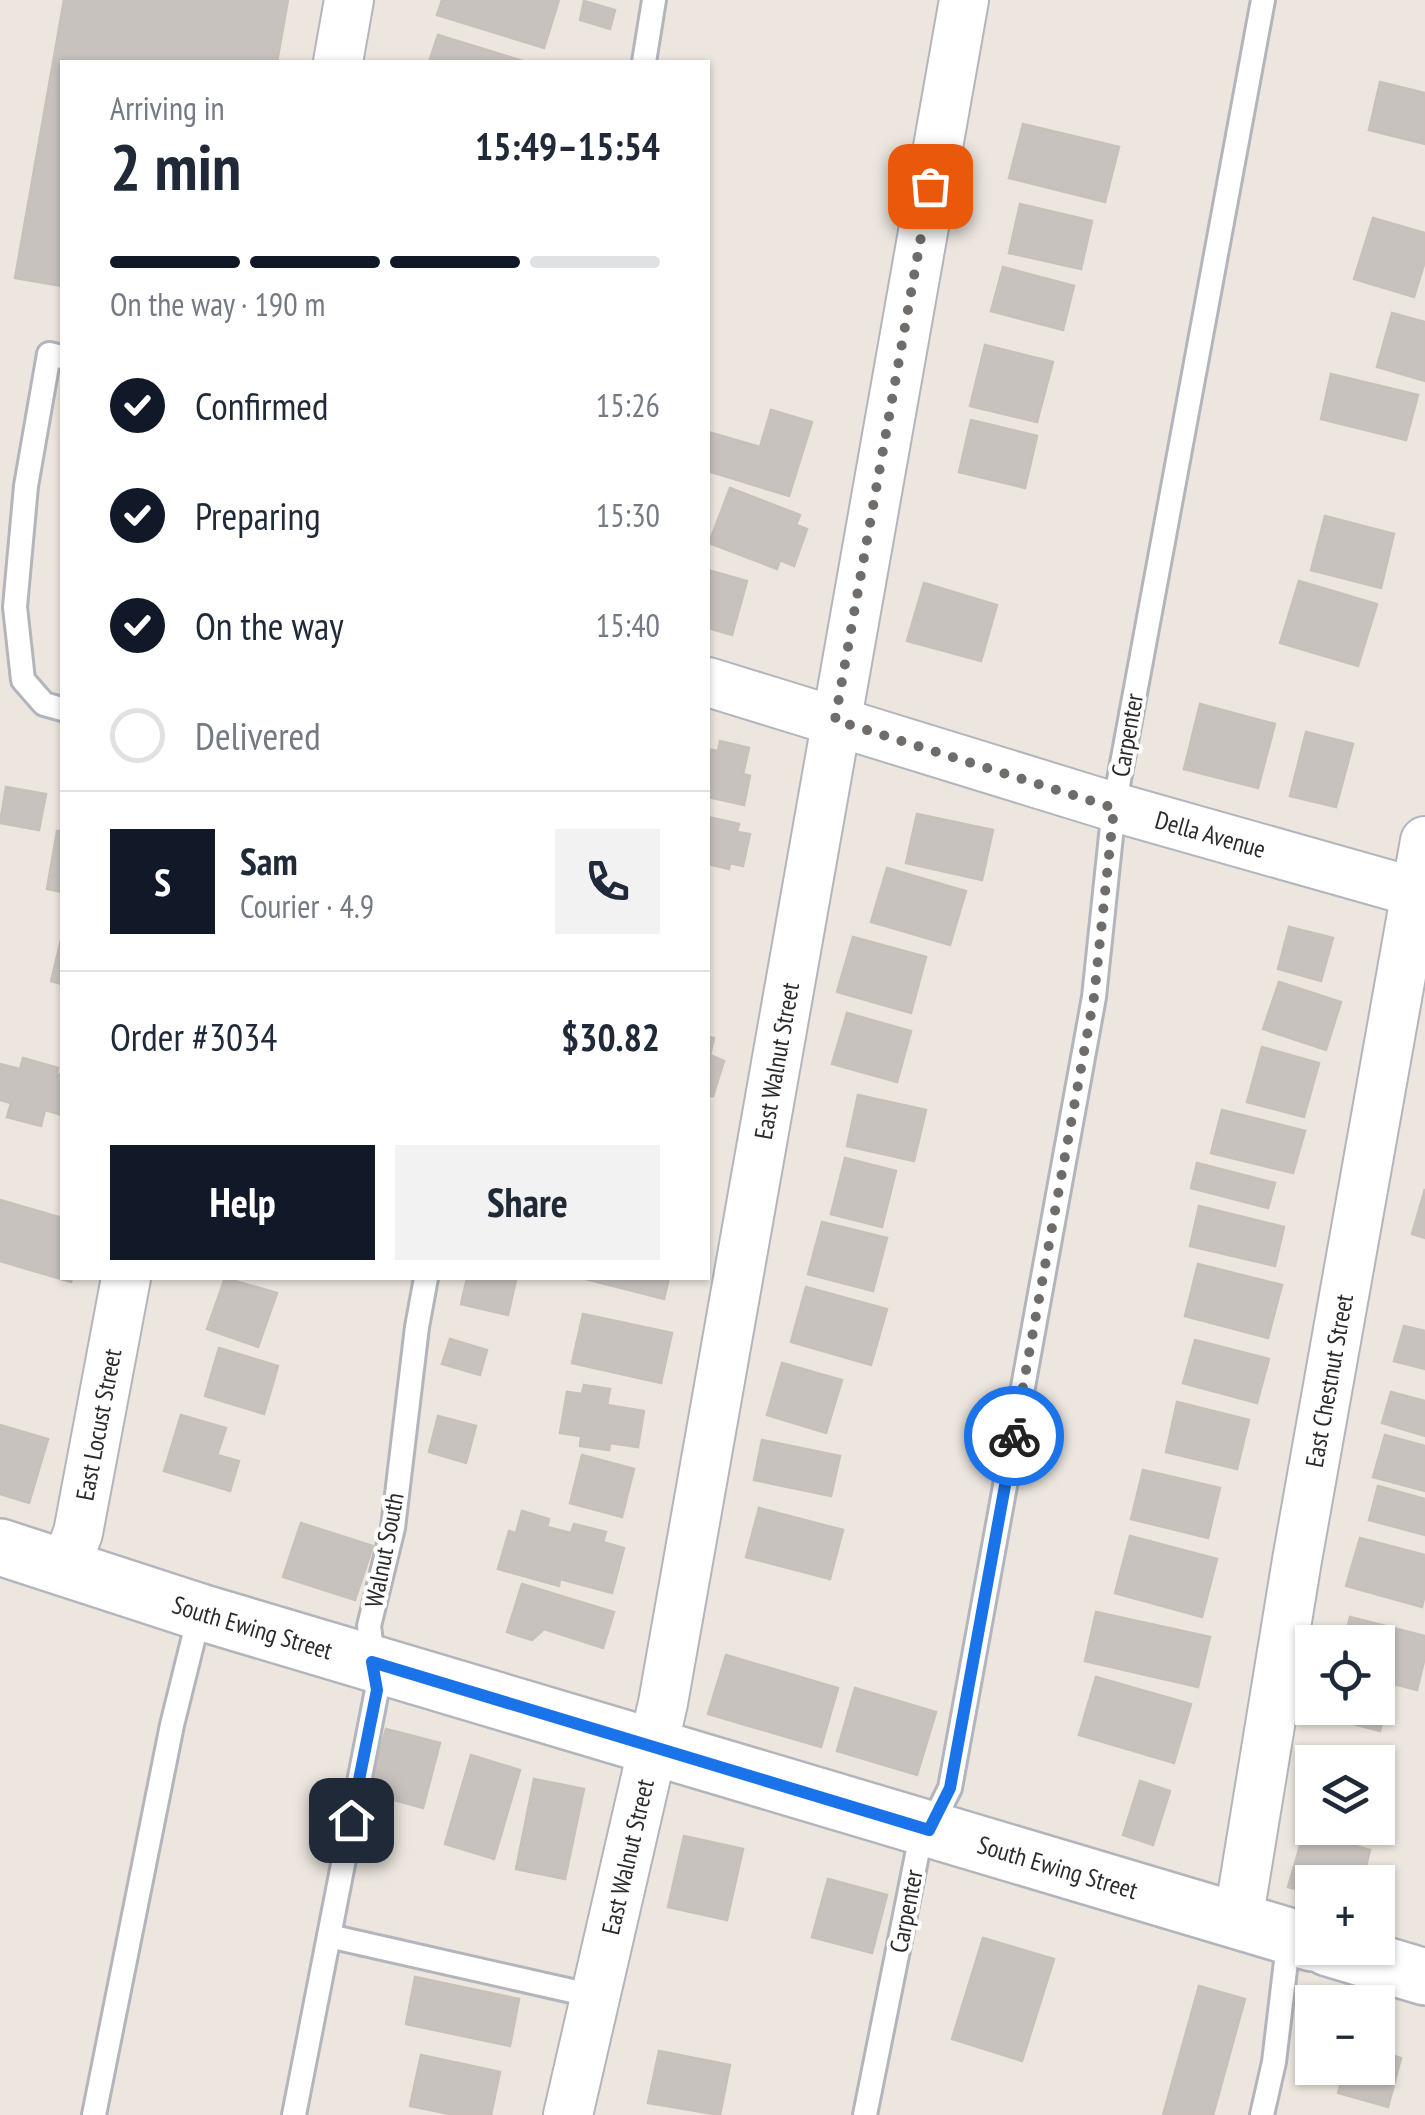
<!DOCTYPE html>
<meta charset="utf-8">
<style>
body{margin:0;font-family:"PT Sans Narrow",sans-serif;background:#f2f2f3;color:#1f2937;height:100vh;display:flex;flex-direction:column;font-size:38px;white-space:nowrap}
*{box-sizing:border-box;margin:0}
p{font-size:32px;color:#747a83}
.icon{flex:none;width:55px;height:55px;fill:none;stroke:currentColor;stroke-width:2;stroke-linecap:round;stroke-linejoin:round}
.map{position:relative;flex:1;overflow:hidden}
.drawer{position:absolute;left:60px;top:60px;width:650px;height:1220px;display:flex;flex-direction:column;background:#fff;border-radius:0px;box-shadow:0 2px 8px #0004}
.drawer>*{flex:none}
.controls{position:absolute;left:1295px;top:1625px;display:grid;gap:20px}
.controls a{display:grid;place-items:center;width:100px;height:100px;border-radius:0px;background:#fff;box-shadow:0 2px 8px #0004;font-size:50px}
.pin{position:absolute;display:grid;place-items:center;width:85px;height:85px;color:#fff;margin:-42px;border-radius:20px;box-shadow:0 5px 15px #0006}
.courier{position:absolute;display:grid;place-items:center;width:100px;height:100px;margin:-50px;border:8px solid #1a73e8;border-radius:50%;background:#fff;color:#222;box-shadow:0 2px 12px #0007}
.headline em{font-style:normal;font-weight:600}
.headline div{display:flex;flex-direction:column-reverse}
.headline{display:flex;align-items:center;justify-content:space-between;height:170px;padding:0 50px}
h1{font-size:65px;font-weight:600;line-height:75px}
.bar{display:grid;grid-template-columns:repeat(4,1fr);gap:15px 10px;align-content:center;height:120px;padding:0 50px}
.bar i{height:12px;border-radius:8px;background:#e0e1e3}
.bar .selected{background:#111827}
.bar p{grid-column:span 4}
.line{display:flex;align-items:center;gap:25px;padding:0 50px;border-top:2px solid #e0e1e3}
.line div{flex:1}
.round{display:grid;place-items:center;flex:none;width:105px;height:105px;border-radius:0px;background:#f2f2f3}
ol{padding:0 50px;list-style:none}
li{display:flex;align-items:center;gap:30px;height:110px}
li p{margin-inline-start:auto}
li .icon{padding:10px;border-radius:50%;background:#111827;color:#fff;stroke-width:4}
li:last-child{color:#747a83}
li i{width:55px;height:55px;border:5px solid #e0e1e3;border-radius:50%}
.cta{display:flex;gap:20px;margin-top:auto;padding:20px 50px}
.cta a{flex:1;height:115px;border-radius:0px;background:#111827;color:#fff;font-size:40px;font-weight:600;line-height:115px;text-align:center}
.cta a+a{background:#f2f2f3;color:#1f2937}
.map>svg:first-child{display:block}
.building{fill:#c7c2be;stroke:#c7c1b9;stroke-width:2.5}
.lines{fill:none;stroke-linecap:round;stroke-linejoin:round}
.service-casing{stroke:#b3b5bd;stroke-width:28}
.minor-casing{stroke:#b3b5bd;stroke-width:52}
.tertiary-casing{stroke:#b3b5bd;stroke-width:60}
.service{stroke:#fff;stroke-width:22}
.minor{stroke:#fff;stroke-width:48}
.tertiary{stroke:#fff;stroke-width:55}
.done{stroke:#6f6c6a;stroke-width:10;stroke-dasharray:0 18}
.route{stroke:#1a73e8;stroke-width:12}
.labels{text-anchor:middle;dominant-baseline:central;stroke-width:8;stroke-linejoin:round;paint-order:stroke}
.street-label{font-size:25px;fill:#2b2b2b;stroke:#fff}
</style>
<div class="map">
<svg width="1425" height="2115" viewBox="0 0 1425 2115">
<rect width="100%" height="100%" fill="#ece6df"/>
<g class="building">
<polygon points="64,0 288,0 277,62 62,62 62,286 15,278"/>
<polygon points="442,0 559,0 544,48 437,15"/>
<polygon points="584,1 615,10 610,29 580,20"/>
<polygon points="438,35 526,62 429,62"/>
<polygon points="1380,82 1425,93 1425,144 1369,130"/>
<polygon points="1023,124 1119,147 1105,202 1009,178"/>
<polygon points="1020,204 1092,221 1081,269 1009,253"/>
<polygon points="1373,218 1425,233 1425,261 1414,297 1354,279"/>
<polygon points="1003,267 1074,286 1063,330 991,311"/>
<polygon points="1392,313 1425,322 1425,381 1377,367"/>
<polygon points="985,345 1053,362 1037,422 970,406"/>
<polygon points="1331,374 1418,395 1406,440 1321,419"/>
<polygon points="771,410 812,422 789,496 708,471 708,432 760,447"/>
<polygon points="971,420 1037,436 1025,488 959,472"/>
<polygon points="730,488 800,515 796,525 807,529 794,566 780,560 777,569 709,543"/>
<polygon points="1325,516 1394,534 1381,588 1311,570"/>
<polygon points="708,570 747,581 732,635 708,628"/>
<polygon points="1299,581 1377,604 1358,666 1280,643"/>
<polygon points="924,583 997,605 981,661 907,641"/>
<polygon points="1200,704 1275,724 1258,788 1184,769"/>
<polygon points="1306,732 1353,744 1336,807 1290,796"/>
<polygon points="720,741 749,748 743,774 750,776 744,805 708,797 708,749 718,751"/>
<polygon points="6,787 46,794 39,830 0,823"/>
<polygon points="917,814 993,830 982,880 906,863"/>
<polygon points="708,817 739,824 737,832 750,834 743,866 730,863 729,869 708,864"/>
<polygon points="57,831 62,831 62,892 47,889"/>
<polygon points="887,868 966,891 950,945 871,922"/>
<polygon points="1289,927 1333,938 1321,981 1278,969"/>
<polygon points="62,936 62,984 51,981"/>
<polygon points="853,937 926,957 911,1013 837,992"/>
<polygon points="1279,982 1341,1002 1326,1050 1263,1029"/>
<polygon points="847,1013 911,1031 897,1082 832,1064"/>
<polygon points="708,1037 714,1038 710,1055 724,1061 713,1096 708,1096"/>
<polygon points="1262,1047 1319,1063 1304,1117 1247,1102"/>
<polygon points="23,1058 58,1068 57,1074 62,1076 62,1115 45,1110 41,1126 7,1117 11,1103 0,1100 0,1064 20,1069"/>
<polygon points="858,1095 926,1110 914,1161 847,1146"/>
<polygon points="1222,1110 1305,1131 1293,1173 1211,1153"/>
<polygon points="845,1158 896,1171 882,1227 831,1214"/>
<polygon points="1197,1163 1275,1183 1268,1208 1191,1188"/>
<polygon points="1425,1189 1425,1238 1412,1234"/>
<polygon points="0,1200 62,1218 62,1278 72,1278 71,1282 0,1261"/>
<polygon points="1199,1206 1284,1227 1275,1266 1190,1246"/>
<polygon points="822,1222 887,1238 873,1291 808,1274"/>
<polygon points="1198,1264 1282,1285 1268,1338 1185,1316"/>
<polygon points="225,1278 277,1293 258,1347 207,1329"/>
<polygon points="467,1278 516,1280 508,1315 461,1304"/>
<polygon points="582,1278 669,1278 664,1299"/>
<polygon points="806,1287 887,1309 871,1365 791,1342"/>
<polygon points="583,1314 672,1333 661,1383 572,1363"/>
<polygon points="1404,1326 1425,1331 1425,1369 1394,1361"/>
<polygon points="450,1339 487,1350 480,1375 442,1364"/>
<polygon points="1195,1340 1269,1359 1257,1403 1183,1383"/>
<polygon points="219,1348 278,1366 264,1414 205,1396"/>
<polygon points="782,1363 842,1380 826,1433 767,1415"/>
<polygon points="584,1385 610,1389 607,1405 644,1411 638,1447 610,1443 609,1450 580,1446 581,1436 560,1433 567,1392 582,1394"/>
<polygon points="1391,1392 1425,1401 1425,1436 1382,1423"/>
<polygon points="1177,1402 1249,1420 1237,1469 1166,1452"/>
<polygon points="181,1415 226,1428 217,1455 239,1461 230,1491 164,1471"/>
<polygon points="438,1416 476,1426 466,1463 429,1452"/>
<polygon points="0,1425 48,1439 29,1503 0,1494"/>
<polygon points="1385,1435 1425,1446 1425,1491 1373,1477"/>
<polygon points="762,1440 840,1456 831,1496 754,1480"/>
<polygon points="582,1455 634,1469 622,1517 570,1503"/>
<polygon points="1143,1470 1220,1488 1208,1538 1131,1519"/>
<polygon points="1378,1486 1425,1499 1425,1535 1369,1520"/>
<polygon points="759,1508 843,1530 830,1579 746,1557"/>
<polygon points="522,1511 549,1519 547,1527 571,1533 574,1524 606,1532 603,1542 624,1548 612,1593 560,1579 559,1586 498,1569 509,1531 516,1533"/>
<polygon points="301,1523 373,1546 355,1600 283,1577"/>
<polygon points="1130,1536 1217,1559 1202,1617 1115,1593"/>
<polygon points="1360,1538 1425,1555 1425,1594 1422,1607 1346,1586"/>
<polygon points="522,1584 614,1612 603,1648 544,1629 532,1640 507,1632"/>
<polygon points="1096,1612 1210,1637 1198,1687 1085,1661"/>
<polygon points="1350,1617 1425,1636 1425,1657 1417,1690 1378,1680 1378,1642 1344,1642"/>
<polygon points="726,1655 838,1688 821,1747 708,1714"/>
<polygon points="1096,1677 1191,1704 1174,1763 1079,1735"/>
<polygon points="855,1688 936,1712 917,1775 837,1751"/>
<polygon points="1378,1697 1388,1699 1380,1731 1327,1717 1329,1708 1378,1708"/>
<polygon points="386,1729 440,1743 423,1808 368,1793"/>
<polygon points="471,1755 520,1770 494,1859 445,1844"/>
<polygon points="1378,1769 1393,1773 1380,1823 1378,1822"/>
<polygon points="534,1779 584,1789 565,1879 516,1869"/>
<polygon points="1140,1781 1170,1791 1153,1845 1123,1835"/>
<polygon points="1304,1832 1370,1850 1362,1882 1312,1882 1312,1893 1288,1887"/>
<polygon points="684,1836 743,1849 727,1920 668,1907"/>
<polygon points="828,1879 887,1895 872,1953 812,1937"/>
<polygon points="983,1938 1054,1959 1022,2061 952,2039"/>
<polygon points="415,1977 519,1999 510,2046 406,2024"/>
<polygon points="1199,1986 1245,1999 1213,2115 1163,2115"/>
<polygon points="659,2051 730,2065 720,2115 648,2103"/>
<polygon points="1378,2051 1401,2058 1388,2107 1338,2093 1345,2068 1378,2068"/>
<polygon points="421,2055 500,2072 491,2115 455,2115 410,2106"/>
</g>
<g class="lines">
<defs>
<g id="service">
<polyline points="644,62 654,0"/>
<polyline points="62,357 49,354 26,486 15,607 23,680 44,704 62,709"/>
<polyline points="329,1936 594,1996"/>
<polyline points="94,2115 172,1725 200,1612"/>
<polyline points="294,2115 377,1690 369,1626 393,1528 417,1327 426,1278"/>
<polyline points="865,2115 917,1855 950,1788 1094,997 1114,807 1263,0"/>
<polyline points="1262,2115 1274,2062 1289,1936"/>
</g>
<g id="minor">
<polyline points="338,62 349,0"/>
<path id="s1" d="M708 682 1114 807 1425 895"/>
<path id="s2" d="M64 1568 78 1533 126 1278"/>
<path id="s3" d="M1238 1921 1297 1560 1425 841"/>
<path id="s4" d="M568 2115 663 1703 964 0"/>
</g>
<g id="tertiary">
<path id="s5" d="M0 1547 200 1612 1312 1943"/>
<polyline points="1328,1948 1425,1977"/>
</g>
</defs>
<use href="#service" class="service-casing"/>
<use href="#minor" class="minor-casing"/>
<use href="#tertiary" class="tertiary-casing"/>
<use href="#service" class="service"/>
<use href="#minor" class="minor"/>
<use href="#tertiary" class="tertiary"/>
</g>
<g class="lines">
<polyline class="done" points="930,186 835,720 1114,808 1094,997 1014,1436"/>
<polyline class="route" points="351,1820 377,1690 372,1662 929,1830 950,1788 1014,1436"/>
</g>
<g class="labels">
<g class="street-label">
<text transform="translate(1127 735) rotate(-80)">Carpenter</text>
<text stroke="none"><textPath href="#s1" startOffset="525">Della Avenue</textPath></text>
<text stroke="none"><textPath href="#s4" startOffset="1075">East Walnut Street</textPath></text>
<text stroke="none"><textPath href="#s3" startOffset="548">East Chestnut Street</textPath></text>
<text stroke="none"><textPath href="#s2" startOffset="148">East Locust Street</textPath></text>
<text transform="translate(384 1550) rotate(-79)">Walnut South</text>
<text stroke="none"><textPath href="#s5" startOffset="265">South Ewing Street</textPath></text>
<text stroke="none"><textPath href="#s4" startOffset="265">East Walnut Street</textPath></text>
<text stroke="none"><textPath href="#s5" startOffset="1105">South Ewing Street</textPath></text>
<text transform="translate(906 1911) rotate(-79)">Carpenter</text>
</g>
</g>
</svg>
<div class="controls">
<a><svg class="icon" aria-label="locate" viewBox="0 0 24 24"><circle cx="12" cy="12" r="6"/><path d="M12 2v4M12 18v4M2 12h4M18 12h4"/></svg></a>
<a><svg class="icon" aria-label="layers" viewBox="0 0 24 24"><path d="M12 4l9 5-9 5-9-5zM3 14l9 5 9-5"/></svg></a>
<a>+</a>
<a>−</a>
</div>
<div class="pin" style="left:930px;top:186px;background:#ea580c"><svg class="icon" aria-label="bag" viewBox="0 0 24 24"><path d="M5 8h14l-1 12H6zM9 8a3 3 0 0 1 6 0"/></svg></div>
<div class="pin" style="left:351px;top:1820px;background:#1f2937"><svg class="icon" aria-label="home" viewBox="0 0 24 24"><path d="M3 11l9-7 9 7M6 9v11h12V9"/></svg></div>
<div class="courier" style="left:1014px;top:1436px"><svg class="icon" aria-label="bike" viewBox="0 0 24 24"><circle cx="6" cy="16" r="4"/><circle cx="18" cy="16" r="4"/><path d="M6 16l4-8h5l3 8M10 8l3 8H6M13 5h3"/></svg></div>
<section class="drawer">
<div class="headline"><div><h1>2 min</h1><p>Arriving in</p></div><em>15:49–15:54</em></div>
<div class="bar"><i class="selected"></i><i class="selected"></i><i class="selected"></i><i></i><p>On the way · 190 m</p></div>
<ol>
<li><svg class="icon" aria-label="check" viewBox="0 0 24 24"><path d="M5 12l5 5 9-10"/></svg>Confirmed<p>15:26</p></li>
<li><svg class="icon" aria-label="check" viewBox="0 0 24 24"><path d="M5 12l5 5 9-10"/></svg>Preparing<p>15:30</p></li>
<li><svg class="icon" aria-label="check" viewBox="0 0 24 24"><path d="M5 12l5 5 9-10"/></svg>On the way<p>15:40</p></li>
<li><i></i>Delivered</li>
</ol>
<div class="line" style="height:180px"><b class="round" style="background:#111827;color:#fff">S</b><div><b>Sam</b><p>Courier · 4.9</p></div><a class="round"><svg class="icon" aria-label="phone" viewBox="0 0 24 24"><path d="M5 4h4l2 5-3 2q2 4 5 5l2-3 5 2v4C11 20 4 13 5 4z"/></svg></a></div>
<div class="line" style="height:130px"><div>Order #3034</div><b>$30.82</b></div>
<div class="cta"><a>Help</a><a>Share</a></div>
</section>
</div>
